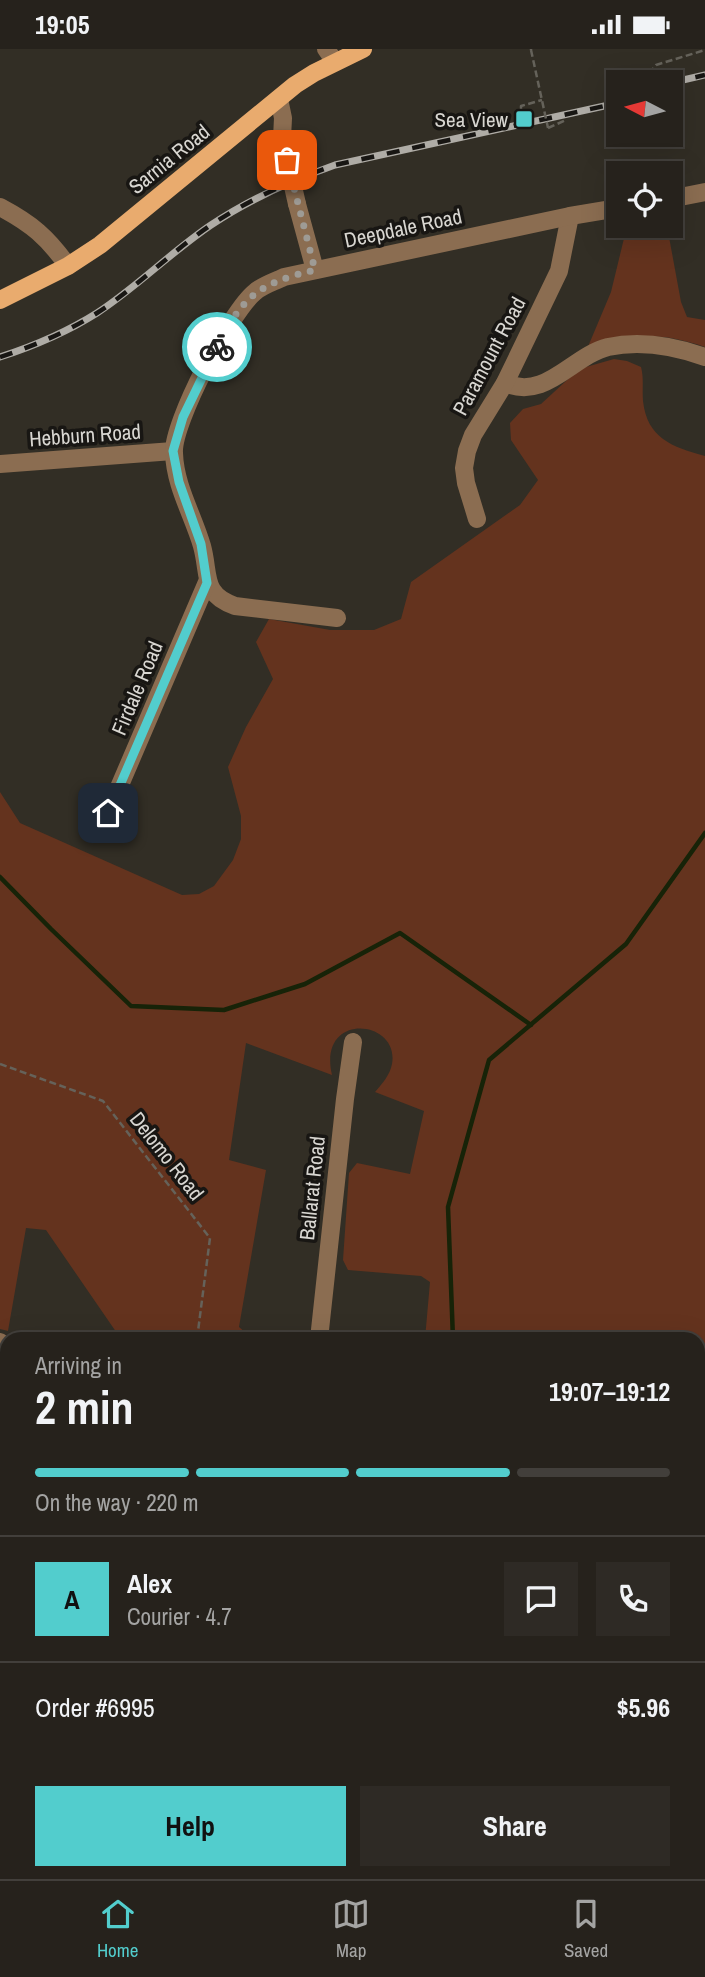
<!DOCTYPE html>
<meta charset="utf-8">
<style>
body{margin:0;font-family:"Archivo Narrow",sans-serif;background:#2e2a25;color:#f1f3f6;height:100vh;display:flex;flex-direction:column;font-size:26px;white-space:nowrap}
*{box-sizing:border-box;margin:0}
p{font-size:23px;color:#a4a4a3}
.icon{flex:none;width:38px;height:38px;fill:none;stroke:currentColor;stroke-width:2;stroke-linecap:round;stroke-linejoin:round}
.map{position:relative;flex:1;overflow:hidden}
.panel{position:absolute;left:0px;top:1283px;width:705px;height:548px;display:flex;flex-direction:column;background:#26221c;border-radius:21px 21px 0 0;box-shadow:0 7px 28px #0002,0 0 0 2px #423f3b}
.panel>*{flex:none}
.needle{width:46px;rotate:276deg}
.buttons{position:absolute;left:606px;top:21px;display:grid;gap:14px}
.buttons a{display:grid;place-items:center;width:77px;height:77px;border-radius:0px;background:#26221c;box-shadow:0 7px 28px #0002,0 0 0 2px #423f3b;font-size:35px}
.pin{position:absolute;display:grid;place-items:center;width:60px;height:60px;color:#fff;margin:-30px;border-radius:14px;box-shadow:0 4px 10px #0006}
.courier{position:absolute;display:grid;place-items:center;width:70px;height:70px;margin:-35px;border:5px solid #52cdcd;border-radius:50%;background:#fff;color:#222;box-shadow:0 2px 9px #0007}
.overview em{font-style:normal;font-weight:800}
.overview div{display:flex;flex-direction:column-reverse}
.overview{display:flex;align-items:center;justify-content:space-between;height:119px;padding:0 35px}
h1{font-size:46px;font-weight:800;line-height:52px}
.bar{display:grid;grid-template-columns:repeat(4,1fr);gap:10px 7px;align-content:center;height:84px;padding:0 35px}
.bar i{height:9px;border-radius:5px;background:#423f3b}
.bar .selected{background:#52cdcd}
.bar p{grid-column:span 4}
.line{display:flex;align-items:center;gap:18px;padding:0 35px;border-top:2px solid #423f3b}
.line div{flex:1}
.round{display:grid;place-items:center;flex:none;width:74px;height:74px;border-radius:0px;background:#2e2a25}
.cta{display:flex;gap:14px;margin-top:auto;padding:14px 35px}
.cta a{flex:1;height:80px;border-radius:0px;background:#52cdcd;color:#111;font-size:28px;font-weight:800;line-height:80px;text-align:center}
.cta a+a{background:#2e2a25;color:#f1f3f6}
.status{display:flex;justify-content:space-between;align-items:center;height:49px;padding:0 35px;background:#26221c;direction:ltr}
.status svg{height:19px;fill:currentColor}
.menu{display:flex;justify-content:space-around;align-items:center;height:98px;border-top:2px solid #423f3b;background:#26221c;font-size:19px;color:#a4a4a3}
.menu a{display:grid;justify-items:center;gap:4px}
.menu .selected{color:#52cdcd}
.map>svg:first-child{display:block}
.green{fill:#64331e}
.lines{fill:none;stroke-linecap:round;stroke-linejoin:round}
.stream{stroke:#172308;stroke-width:4.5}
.path{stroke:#65625a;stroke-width:2.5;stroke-dasharray:7 3.5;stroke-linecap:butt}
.minor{stroke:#8b6d51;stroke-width:18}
.major{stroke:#e9ab6e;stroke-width:18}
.rail-casing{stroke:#afaca6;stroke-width:7}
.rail{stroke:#181613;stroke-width:4.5;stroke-dasharray:13;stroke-linecap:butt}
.path-bridge{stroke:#65625a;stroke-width:2.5;stroke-dasharray:7 3.5;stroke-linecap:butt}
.minor-bridge{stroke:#8b6d51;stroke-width:18}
.done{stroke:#9e9b95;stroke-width:7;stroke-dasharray:0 12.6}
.route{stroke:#52cdcd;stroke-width:9}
.poi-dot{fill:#52cdcd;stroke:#181613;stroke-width:2.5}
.labels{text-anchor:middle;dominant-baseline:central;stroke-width:7;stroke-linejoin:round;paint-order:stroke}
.poi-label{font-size:21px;fill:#d8d6d1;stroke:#181613;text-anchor:end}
.street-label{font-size:21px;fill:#d8d6d1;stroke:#181613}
</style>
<div class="status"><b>19:05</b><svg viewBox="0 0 49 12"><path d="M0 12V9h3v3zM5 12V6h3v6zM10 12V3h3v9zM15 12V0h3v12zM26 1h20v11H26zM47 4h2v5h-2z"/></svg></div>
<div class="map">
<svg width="705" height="1830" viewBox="0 0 705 1830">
<rect width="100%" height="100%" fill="#322e25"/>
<g class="green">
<path d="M627 177H667L681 253 687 268 705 271V298C654 281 637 287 587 300L611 243Z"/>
<path d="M614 310 627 312 641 318C644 329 642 340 643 352 647 389 672 398 705 407V1830H674L675 1824H698V1724L702 1704 698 1699V1290H425L430 1233 421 1227 348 1221 343 1211 349 1124 357 1114 410 1125 424 1062 375 1043C382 1035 390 1026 392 1015 400 970 317 962 332 1026L246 994 229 1111 266 1121 239 1278 253 1290H121L46 1181 26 1179 8 1282 0 1280V743L20 774 182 846 199 845 214 837 233 811 241 790V767L228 718 246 678 273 630 256 593 269 570 330 581H374L401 570 411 533 520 456 538 431 511 391 510 374 523 360 541 355 579 320Z"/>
<polygon points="246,1824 397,1824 397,1830 262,1830"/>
</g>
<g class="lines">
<g class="stream">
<polyline points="0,828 51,880 131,957 224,961 305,935 400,884 531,976"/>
<polyline points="453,1290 448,1158 489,1011 626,895 705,784"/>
<polyline points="401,1824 401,1830"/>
</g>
<g class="path">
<polyline points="531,0 531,1"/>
<polyline points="643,33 656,16 705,1"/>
<polyline points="521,60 521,57 542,51"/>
<polyline points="548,79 566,71"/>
<polyline points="0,1015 103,1052 210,1189 197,1290"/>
<polyline points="136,1290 137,1288"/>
</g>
<g class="minor">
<polyline points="326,0 335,13"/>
<polyline points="279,50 283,69 282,89"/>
<polyline points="670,150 705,143"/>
<polyline points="297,155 315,221"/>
<path d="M0 158C32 175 47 188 68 217"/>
<path d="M505 334C546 352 572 307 608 298 641 291 674 297 705 308"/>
<polyline points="0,415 173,402"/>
<polyline points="477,470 466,434 464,419 467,402 473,386 505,334 559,222 570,167"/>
<path d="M337 569 235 557C201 545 210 526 202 497 193 466 175 437 174 404 172 374 231 262 255 243 263 236 274 233 284 228L570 167 618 159"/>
<polyline points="108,764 207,533"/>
<polyline points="319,1290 345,1050 353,993"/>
<polyline points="0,1293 7,1301"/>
<polyline points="0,1507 7,1498"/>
<polyline points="698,1597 705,1587"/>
<polyline points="698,1711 705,1720"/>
<polyline points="0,1730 7,1733"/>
<polyline points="211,1824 227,1830"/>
<polyline points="490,1830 492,1824"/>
<polyline points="542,1830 544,1824"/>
</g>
<polyline class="major" points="0,251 68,217 100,196 295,36 314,24 363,0"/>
<defs>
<g id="rail">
<polyline points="670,34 705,26"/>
<path d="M0 308C34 297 67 283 97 264 137 238 171 203 211 176 250 150 290 132 335 116L618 54"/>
</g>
</defs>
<use href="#rail" class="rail-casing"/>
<use href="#rail" class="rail"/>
<polyline class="path-bridge" points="531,1 548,79"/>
<polyline class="minor-bridge" points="282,89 297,155"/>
</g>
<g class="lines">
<path class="done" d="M217 298C243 246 260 234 315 221L287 111"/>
<polyline class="route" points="108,764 207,534 201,495 179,433 173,402 183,368 217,298"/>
</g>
<rect class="poi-dot" x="515" y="61" width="18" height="18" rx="3.5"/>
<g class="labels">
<g class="poi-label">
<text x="508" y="70">Sea View</text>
</g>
<g class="street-label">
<text transform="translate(169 110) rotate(-39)">Sarnia Road</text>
<text transform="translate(403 179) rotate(-12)">Deepdale Road</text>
<text transform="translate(489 307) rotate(-62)">Paramount Road</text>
<text transform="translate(85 386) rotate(-4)">Hebburn Road</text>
<text transform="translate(137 639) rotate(-67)">Firdale Road</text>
<text transform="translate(167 1107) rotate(52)">Delomo Road</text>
<text transform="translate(312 1139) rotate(-84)">Ballarat Road</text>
</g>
</g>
</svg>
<div class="buttons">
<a><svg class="needle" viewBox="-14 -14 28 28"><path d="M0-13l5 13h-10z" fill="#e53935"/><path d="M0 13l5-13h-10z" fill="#a4a4a3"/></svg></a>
<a><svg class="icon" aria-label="locate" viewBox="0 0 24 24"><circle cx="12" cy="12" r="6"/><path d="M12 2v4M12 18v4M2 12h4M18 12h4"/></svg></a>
</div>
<div class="pin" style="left:287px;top:111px;background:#ea580c"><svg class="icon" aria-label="bag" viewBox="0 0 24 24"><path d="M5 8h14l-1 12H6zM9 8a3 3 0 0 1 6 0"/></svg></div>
<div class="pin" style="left:108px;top:764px;background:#1f2937"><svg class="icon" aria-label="home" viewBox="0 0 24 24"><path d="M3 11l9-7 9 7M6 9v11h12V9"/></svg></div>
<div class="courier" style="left:217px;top:298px"><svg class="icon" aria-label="bike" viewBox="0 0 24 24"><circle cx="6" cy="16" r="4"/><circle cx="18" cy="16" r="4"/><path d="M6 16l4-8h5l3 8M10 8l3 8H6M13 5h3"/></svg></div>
<section class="panel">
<div class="overview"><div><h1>2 min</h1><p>Arriving in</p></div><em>19:07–19:12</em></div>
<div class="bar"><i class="selected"></i><i class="selected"></i><i class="selected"></i><i></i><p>On the way · 220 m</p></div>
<div class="line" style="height:126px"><b class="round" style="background:#52cdcd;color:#111">A</b><div><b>Alex</b><p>Courier · 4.7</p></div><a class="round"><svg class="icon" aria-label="chat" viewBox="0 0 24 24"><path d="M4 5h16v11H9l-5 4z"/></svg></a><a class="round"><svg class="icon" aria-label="phone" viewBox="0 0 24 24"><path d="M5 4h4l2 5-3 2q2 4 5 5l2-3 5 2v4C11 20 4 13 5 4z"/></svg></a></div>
<div class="line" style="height:91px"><div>Order #6995</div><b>$5.96</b></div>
<div class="cta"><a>Help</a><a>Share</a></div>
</section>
</div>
<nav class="menu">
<a class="selected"><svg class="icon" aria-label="home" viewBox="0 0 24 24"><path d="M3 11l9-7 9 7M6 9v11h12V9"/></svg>Home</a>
<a><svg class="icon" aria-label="map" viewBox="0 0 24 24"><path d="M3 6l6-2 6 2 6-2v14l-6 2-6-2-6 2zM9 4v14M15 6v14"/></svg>Map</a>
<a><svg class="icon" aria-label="saved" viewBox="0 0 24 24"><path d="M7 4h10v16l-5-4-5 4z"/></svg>Saved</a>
</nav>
